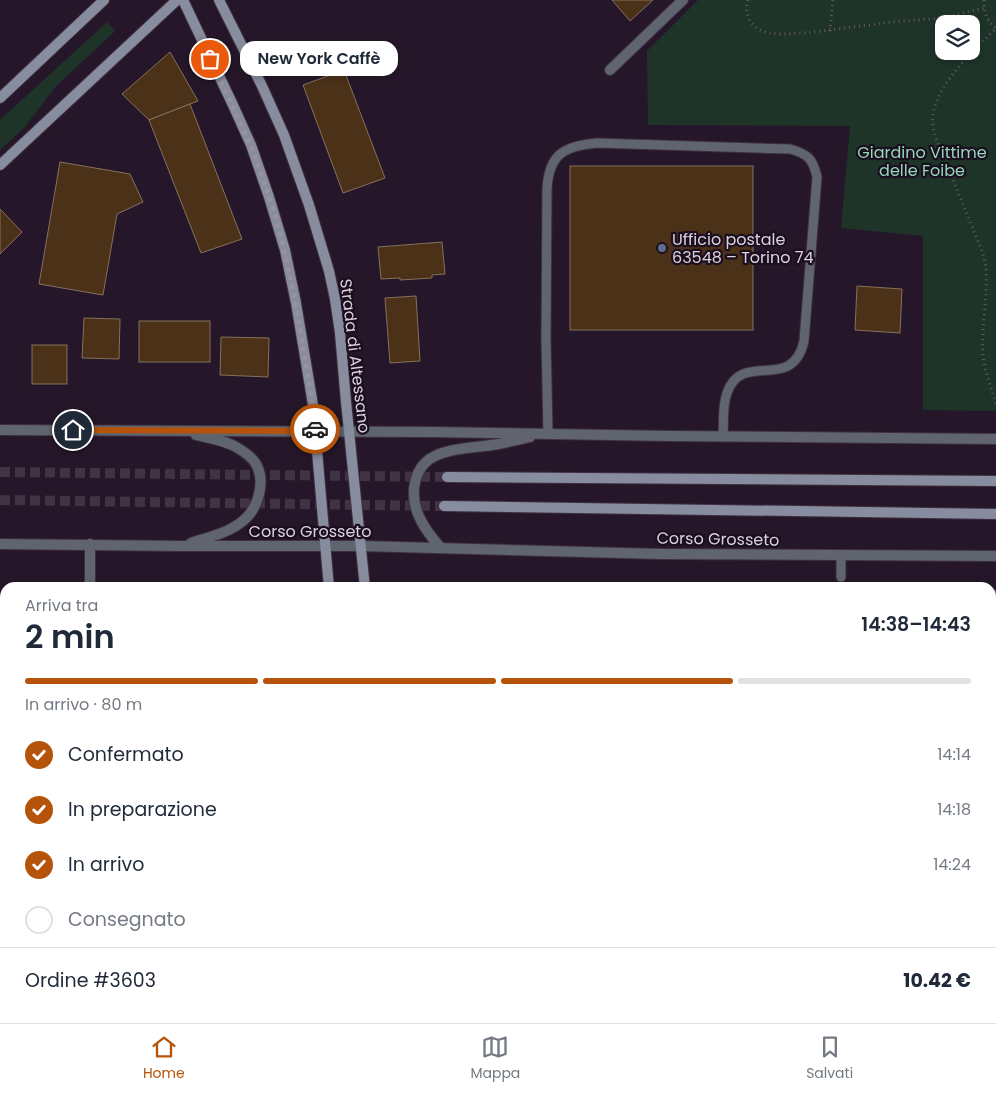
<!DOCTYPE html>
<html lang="it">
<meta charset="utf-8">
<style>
body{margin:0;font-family:Poppins,sans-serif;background:#f2f2f3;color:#1f2937;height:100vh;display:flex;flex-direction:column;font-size:19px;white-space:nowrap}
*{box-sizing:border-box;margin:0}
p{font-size:16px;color:#747a83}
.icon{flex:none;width:28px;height:28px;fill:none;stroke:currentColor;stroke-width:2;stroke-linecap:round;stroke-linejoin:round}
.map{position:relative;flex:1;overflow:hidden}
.panel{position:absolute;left:0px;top:582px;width:996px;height:441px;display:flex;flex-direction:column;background:#fff;border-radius:15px 15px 0 0;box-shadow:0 2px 8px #0003}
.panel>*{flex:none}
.tools{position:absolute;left:935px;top:15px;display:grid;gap:10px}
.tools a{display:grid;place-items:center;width:45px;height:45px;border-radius:10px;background:#fff;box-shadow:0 2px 8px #0003;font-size:25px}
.pin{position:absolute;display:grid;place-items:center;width:42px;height:42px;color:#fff;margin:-21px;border:2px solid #fff;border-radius:50%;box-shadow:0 1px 5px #0007}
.courier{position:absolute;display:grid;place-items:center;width:50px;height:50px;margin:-25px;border:4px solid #b45309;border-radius:50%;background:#fff;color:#222;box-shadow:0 1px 6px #0007}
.bubble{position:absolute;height:35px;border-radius:15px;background:#fff;box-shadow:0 2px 8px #0003;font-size:16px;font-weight:600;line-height:35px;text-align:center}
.summary em{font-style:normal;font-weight:600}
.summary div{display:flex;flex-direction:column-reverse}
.summary{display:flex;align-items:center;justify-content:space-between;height:85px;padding:0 25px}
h1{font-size:32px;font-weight:600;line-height:38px}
.bar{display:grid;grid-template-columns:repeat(4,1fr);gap:8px 5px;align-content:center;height:60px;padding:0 25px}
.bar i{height:6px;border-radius:4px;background:#e0e1e3}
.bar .current{background:#b45309}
.bar p{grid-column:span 4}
.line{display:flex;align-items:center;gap:12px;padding:0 25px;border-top:1px solid #e0e1e3}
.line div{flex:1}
ol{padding:0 25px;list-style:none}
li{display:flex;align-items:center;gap:15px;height:55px}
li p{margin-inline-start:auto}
li .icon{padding:5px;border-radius:50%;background:#b45309;color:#fff;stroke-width:4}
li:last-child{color:#747a83}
li i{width:28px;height:28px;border:2px solid #e0e1e3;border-radius:50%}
.tab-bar{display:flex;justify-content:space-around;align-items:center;height:70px;border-top:1px solid #e0e1e3;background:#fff;font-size:14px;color:#747a83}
.tab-bar a{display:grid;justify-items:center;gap:2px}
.tab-bar .current{color:#b45309}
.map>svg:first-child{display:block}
.green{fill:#1e3429;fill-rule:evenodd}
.building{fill:#4c3119;stroke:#86705d}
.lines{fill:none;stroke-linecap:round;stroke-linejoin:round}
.secondary-tunnel{stroke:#403344;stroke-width:10;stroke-dasharray:10 5;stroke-linecap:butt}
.lane-casing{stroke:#3f3142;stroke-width:11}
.street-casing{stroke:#3f3142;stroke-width:12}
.secondary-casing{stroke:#3f3142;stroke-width:12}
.path{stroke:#655868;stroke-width:3;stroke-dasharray:1 4;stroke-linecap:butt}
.lane{stroke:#60646f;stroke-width:9}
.street{stroke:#60646f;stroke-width:10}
.secondary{stroke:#878d9e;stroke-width:10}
.done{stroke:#9c919f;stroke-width:5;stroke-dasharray:0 9}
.route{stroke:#b45309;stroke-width:6}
.service-dot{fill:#5c6f8a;stroke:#1b0e1f;stroke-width:2}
.labels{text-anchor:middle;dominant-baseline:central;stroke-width:4.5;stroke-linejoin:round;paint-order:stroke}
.park-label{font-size:16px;fill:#94d8b7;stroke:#1b0e1f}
.poi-label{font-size:16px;fill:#dcd2de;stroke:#1b0e1f;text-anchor:start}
.street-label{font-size:16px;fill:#dcd2de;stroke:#1b0e1f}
</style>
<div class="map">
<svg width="996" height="1023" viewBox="0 0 996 1023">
<rect width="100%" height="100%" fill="#251729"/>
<g class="green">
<path d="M698 0H996V411L923 410V236L841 228 850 126 648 125 647 51ZM944 24H971V51H944Z"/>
<polygon points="107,22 115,31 56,86 24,128 0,150 0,120"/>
</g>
<g class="building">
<polygon points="612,0 653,0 630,21"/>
<polygon points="170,52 198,101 149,120 122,94"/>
<polygon points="344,70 385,178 343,193 303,85"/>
<polygon points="190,104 242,239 201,253 149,120"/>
<polygon points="60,162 130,174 143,202 117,214 103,295 39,284"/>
<rect x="570" y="166" width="183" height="164"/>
<polygon points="0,209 22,232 0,254"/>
<polygon points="442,242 445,274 432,275 432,278 400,280 400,278 381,279 378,247"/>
<polygon points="857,286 902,289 900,333 855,330"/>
<polygon points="416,296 420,361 390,363 385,298"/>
<polygon points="84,318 120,319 119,359 82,358"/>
<rect x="139" y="321" width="71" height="41"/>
<polygon points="221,337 269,338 268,377 220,375"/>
<rect x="32" y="345" width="35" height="39"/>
<polygon points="996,942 996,1023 983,1023 979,1019 991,1019 991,946"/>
<polygon points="5,959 5,982 0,982 0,960"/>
<polygon points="0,1009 5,1009 5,1019 82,1019 82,1023 0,1023"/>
<polygon points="562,1019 714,1019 721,1023 560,1023"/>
<polygon points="899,1019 948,1019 952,1023 896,1023"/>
<polygon points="948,1019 979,1019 983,1023 952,1023"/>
</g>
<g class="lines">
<g class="secondary-tunnel">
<polyline points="0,472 447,477"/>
<polyline points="0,500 444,506"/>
</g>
<defs>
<g id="lane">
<path d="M548 433 546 339 547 189C549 154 564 146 597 143L790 149C808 154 813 159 817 177L804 341C792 394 742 349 727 393 722 406 724 422 723 436"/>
<polyline points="841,556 841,577"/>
<polyline points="991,595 996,595"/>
<polyline points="818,1019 825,1023"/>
<polyline points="513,1023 515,1019"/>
</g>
<g id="street">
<polyline points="610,70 683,0"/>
<polyline points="0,430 434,432 669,436 996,439"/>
<path d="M191 543C209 537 229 533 244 520 258 508 266 482 256 464 252 457 243 451 236 447 224 440 209 438 196 435"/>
<polyline points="0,544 180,546 362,546 661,554 996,556"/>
<polyline points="90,544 90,588"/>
<path d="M440 547C426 531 412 512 414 489 415 479 418 469 426 462 440 448 474 448 492 445 505 443 517 440 530 437"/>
<polyline points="0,802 5,802"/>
</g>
<g id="secondary">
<polyline points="183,0 232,103 251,145 269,197 285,250 296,303 313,405 329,588"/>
<polyline points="219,0 262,86 284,135 309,205 329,271 335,299 340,333 346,402 365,588"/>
<polyline points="0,98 104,0"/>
<polyline points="0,165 177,0"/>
<polyline points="447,477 996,481"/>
<polyline points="444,506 996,514"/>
<polyline points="368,1019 369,1023"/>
<polyline points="399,1019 400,1023"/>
</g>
</defs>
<use href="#lane" class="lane-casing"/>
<use href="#street" class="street-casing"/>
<use href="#secondary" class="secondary-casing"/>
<g class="path">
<path d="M748 0C743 14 752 29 766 32 777 35 789 34 801 33 829 31 857 26 885 23 905 20 926 20 946 17 959 14 971 11 984 8"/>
<path d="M984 0C984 11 986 21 996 28 973 52 928 90 933 127 934 131 935 134 936 138L982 251C984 258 986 264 986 271 988 299 981 328 983 356 985 373 992 389 996 405"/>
<polyline points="830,31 833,0"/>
</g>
<use href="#lane" class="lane"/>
<use href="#street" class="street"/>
<use href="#secondary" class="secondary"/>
</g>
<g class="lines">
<path class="done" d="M210 59C231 101 251 143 266 188 284 239 294 293 303 346 308 374 312 401 315 429"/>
<polyline class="route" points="73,430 316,431 315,429"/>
</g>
<circle class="service-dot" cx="662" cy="248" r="5"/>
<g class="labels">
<g class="park-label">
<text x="922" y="152">Giardino Vittime<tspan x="922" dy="18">delle Foibe</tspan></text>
</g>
<g class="poi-label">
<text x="672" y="239">Ufficio postale<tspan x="672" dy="18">63548 – Torino 74</tspan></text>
</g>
<g class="street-label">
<text transform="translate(355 356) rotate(83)">Strada di Altessano</text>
<text x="310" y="531">Corso Grosseto</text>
<text transform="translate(718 539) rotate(1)">Corso Grosseto</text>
</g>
</g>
</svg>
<div class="tools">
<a><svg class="icon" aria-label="layers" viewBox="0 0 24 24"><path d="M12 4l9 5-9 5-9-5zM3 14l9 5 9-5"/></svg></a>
</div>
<div class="pin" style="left:210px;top:59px;background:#ea580c"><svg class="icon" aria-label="bag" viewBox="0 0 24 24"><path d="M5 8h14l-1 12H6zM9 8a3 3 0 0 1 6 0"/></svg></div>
<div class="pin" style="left:73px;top:430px;background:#1f2937"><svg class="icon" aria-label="home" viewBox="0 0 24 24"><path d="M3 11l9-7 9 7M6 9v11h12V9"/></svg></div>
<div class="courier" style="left:315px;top:429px"><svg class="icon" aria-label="car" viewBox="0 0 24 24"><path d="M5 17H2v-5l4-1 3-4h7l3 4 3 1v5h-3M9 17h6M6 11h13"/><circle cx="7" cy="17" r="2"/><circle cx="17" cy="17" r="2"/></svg></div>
<div class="bubble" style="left:240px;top:41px;width:158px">New York Caffè</div>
<section class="panel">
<div class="summary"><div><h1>2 min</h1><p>Arriva tra</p></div><em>14:38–14:43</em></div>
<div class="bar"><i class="current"></i><i class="current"></i><i class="current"></i><i></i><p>In arrivo · 80 m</p></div>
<ol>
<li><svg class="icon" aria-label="check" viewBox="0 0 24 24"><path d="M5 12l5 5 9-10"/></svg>Confermato<p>14:14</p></li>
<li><svg class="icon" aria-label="check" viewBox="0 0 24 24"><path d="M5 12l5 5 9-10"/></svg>In preparazione<p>14:18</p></li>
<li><svg class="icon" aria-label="check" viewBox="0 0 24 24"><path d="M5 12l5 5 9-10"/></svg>In arrivo<p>14:24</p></li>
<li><i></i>Consegnato</li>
</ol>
<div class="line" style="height:65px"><div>Ordine #3603</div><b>10.42 €</b></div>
</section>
</div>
<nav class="tab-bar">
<a class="current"><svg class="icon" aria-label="home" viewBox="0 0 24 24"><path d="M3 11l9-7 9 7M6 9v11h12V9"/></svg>Home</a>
<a><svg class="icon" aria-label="map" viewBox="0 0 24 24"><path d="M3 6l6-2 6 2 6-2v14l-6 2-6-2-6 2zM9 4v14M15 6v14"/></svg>Mappa</a>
<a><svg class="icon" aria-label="saved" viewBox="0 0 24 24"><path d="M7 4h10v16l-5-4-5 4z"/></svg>Salvati</a>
</nav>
